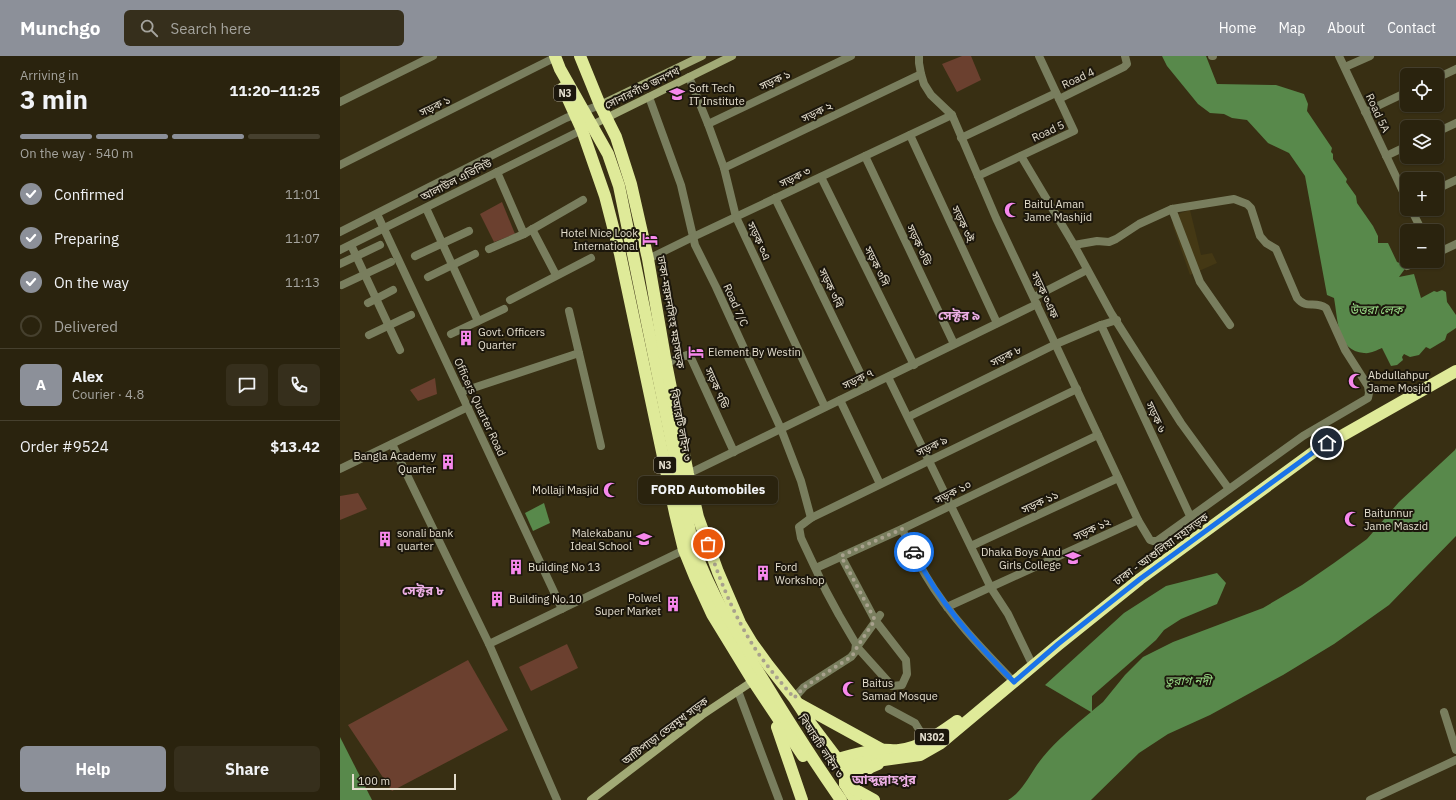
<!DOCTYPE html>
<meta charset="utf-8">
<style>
body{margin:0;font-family:"IBM Plex Sans","Noto Sans Bengali",sans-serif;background:#362f1c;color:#f1f3f6;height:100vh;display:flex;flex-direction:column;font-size:15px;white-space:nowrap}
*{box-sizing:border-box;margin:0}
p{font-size:13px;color:#a5a49e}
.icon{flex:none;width:22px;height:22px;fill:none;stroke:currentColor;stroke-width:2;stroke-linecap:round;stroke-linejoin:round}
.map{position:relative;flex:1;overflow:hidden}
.details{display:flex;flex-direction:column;background:#2a230e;width:340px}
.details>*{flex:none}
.tools{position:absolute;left:1060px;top:12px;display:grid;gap:8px}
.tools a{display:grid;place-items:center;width:44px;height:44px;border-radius:6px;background:#2a230e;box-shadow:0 1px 3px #0004,0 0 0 1px #46402e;font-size:20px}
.scale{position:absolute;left:12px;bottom:10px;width:104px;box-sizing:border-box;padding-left:4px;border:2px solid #e4dece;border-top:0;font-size:11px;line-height:14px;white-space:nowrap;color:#e4dece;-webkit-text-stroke:3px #1c170c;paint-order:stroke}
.pin{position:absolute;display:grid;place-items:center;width:34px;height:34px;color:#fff;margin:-17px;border:2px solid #fff;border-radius:50%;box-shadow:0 1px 4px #0007}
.courier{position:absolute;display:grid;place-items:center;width:40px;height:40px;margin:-20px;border:3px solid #1a73e8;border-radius:50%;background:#fff;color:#222;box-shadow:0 1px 5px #0007}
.bubble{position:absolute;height:28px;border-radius:6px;background:#2a230e;box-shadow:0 1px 3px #0004,0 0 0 1px #46402e;font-size:13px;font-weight:700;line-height:28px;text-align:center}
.head em{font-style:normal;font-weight:700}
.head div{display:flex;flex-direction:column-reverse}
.head{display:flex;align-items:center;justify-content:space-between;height:68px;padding:0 20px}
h1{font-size:26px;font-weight:700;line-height:30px}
.bar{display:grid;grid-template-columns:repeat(4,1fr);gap:6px 4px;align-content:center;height:48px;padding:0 20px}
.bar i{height:5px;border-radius:3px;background:#46402e}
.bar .current{background:#8c9099}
.bar p{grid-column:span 4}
.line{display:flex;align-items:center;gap:10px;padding:0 20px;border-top:1px solid #46402e}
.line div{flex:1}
.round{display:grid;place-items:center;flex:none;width:42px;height:42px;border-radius:6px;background:#362f1c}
ol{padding:0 20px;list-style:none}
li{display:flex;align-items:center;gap:12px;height:44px}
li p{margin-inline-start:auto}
li .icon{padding:4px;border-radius:50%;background:#8c9099;color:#fff;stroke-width:4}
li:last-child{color:#a5a49e}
li i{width:22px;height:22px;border:2px solid #46402e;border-radius:50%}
.primary-button{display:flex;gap:8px;margin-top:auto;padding:8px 20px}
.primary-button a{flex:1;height:46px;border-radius:6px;background:#8c9099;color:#fff;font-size:16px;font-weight:700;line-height:46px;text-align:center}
.primary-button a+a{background:#362f1c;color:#f1f3f6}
header{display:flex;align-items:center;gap:24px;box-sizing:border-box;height:56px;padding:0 20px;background:#8c9099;color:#fff}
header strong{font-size:19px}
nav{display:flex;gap:22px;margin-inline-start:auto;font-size:14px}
.search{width:280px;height:36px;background:#362f1c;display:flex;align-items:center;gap:10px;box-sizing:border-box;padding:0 14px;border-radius:6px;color:#a5a49e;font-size:15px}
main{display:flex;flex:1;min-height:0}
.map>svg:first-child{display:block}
.built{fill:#443814}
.green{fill:#6b402f}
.water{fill:#58894b}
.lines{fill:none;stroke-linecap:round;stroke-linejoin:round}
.street{stroke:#797e5e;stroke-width:8}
.secondary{stroke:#a2aa76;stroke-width:8}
.highway{stroke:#dfea99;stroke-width:12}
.done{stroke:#a8a18d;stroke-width:4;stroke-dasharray:0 7.2}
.route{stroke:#1a73e8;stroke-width:5}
.labels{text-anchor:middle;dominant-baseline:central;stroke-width:4;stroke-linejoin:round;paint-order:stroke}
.shield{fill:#1c170c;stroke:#a8a294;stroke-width:1}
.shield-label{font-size:10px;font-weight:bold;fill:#e4dece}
.street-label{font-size:11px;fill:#e4dece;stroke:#1c170c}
.poi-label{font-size:11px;fill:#e4dece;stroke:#1c170c;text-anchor:start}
.water-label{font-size:12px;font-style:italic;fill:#96d984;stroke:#1c170c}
.quarter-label{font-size:13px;font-weight:bold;fill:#edafe5;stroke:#1c170c}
</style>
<header>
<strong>Munchgo</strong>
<div class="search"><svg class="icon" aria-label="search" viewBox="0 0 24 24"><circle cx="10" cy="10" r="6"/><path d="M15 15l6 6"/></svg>Search here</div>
<nav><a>Home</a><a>Map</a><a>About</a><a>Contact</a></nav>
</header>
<main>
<section class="details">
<div class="head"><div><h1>3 min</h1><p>Arriving in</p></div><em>11:20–11:25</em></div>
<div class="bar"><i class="current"></i><i class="current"></i><i class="current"></i><i></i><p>On the way · 540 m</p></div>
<ol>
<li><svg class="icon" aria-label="check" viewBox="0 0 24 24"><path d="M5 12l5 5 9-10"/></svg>Confirmed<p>11:01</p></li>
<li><svg class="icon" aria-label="check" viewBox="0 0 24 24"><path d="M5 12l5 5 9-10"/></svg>Preparing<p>11:07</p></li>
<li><svg class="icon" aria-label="check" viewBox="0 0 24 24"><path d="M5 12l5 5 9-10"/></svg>On the way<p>11:13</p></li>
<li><i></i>Delivered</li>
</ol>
<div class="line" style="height:72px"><b class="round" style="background:#8c9099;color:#fff">A</b><div><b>Alex</b><p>Courier · 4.8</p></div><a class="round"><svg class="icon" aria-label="chat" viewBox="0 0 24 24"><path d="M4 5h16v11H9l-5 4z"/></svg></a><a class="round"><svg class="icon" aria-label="phone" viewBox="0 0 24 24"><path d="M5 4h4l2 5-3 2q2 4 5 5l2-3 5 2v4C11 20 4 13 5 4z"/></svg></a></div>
<div class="line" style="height:52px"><div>Order #9524</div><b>$13.42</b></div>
<div class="primary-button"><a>Help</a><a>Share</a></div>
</section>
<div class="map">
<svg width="1116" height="744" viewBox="0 0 1116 744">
<rect width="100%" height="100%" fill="#382f13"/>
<polygon class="built" points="850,154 861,199 872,197 877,207 850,219 833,170 832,160"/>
<g class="green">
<polygon points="622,0 631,0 641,24 617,36 602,8"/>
<polygon points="162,146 175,178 154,186 140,158"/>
<polygon points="95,322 97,338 78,345 70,334"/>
<polygon points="18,437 27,453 0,464 0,440"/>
<polygon points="227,588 238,612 191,635 179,611"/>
<polygon points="128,604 168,674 52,735 8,669"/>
</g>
<g class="water">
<path d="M822 0H866L877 28 936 29 964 38 968 48 967 55 992 92 991 96 993 98V103L1007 123 1006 126 1016 140 1017 147 1033 170 1038 180V187H1048L1057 206 1067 210 1059 221 1074 218 1081 242 1094 235 1097 236 1102 234 1106 236 1107 246 1116 259V272L1107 278 1105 284 1090 293 1086 291 1079 299 1070 301 1064 298 1062 301 1063 304 1057 309 1051 310 1042 292C1037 294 1030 298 1024 297 997 295 998 264 994 242L987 239 965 120 949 97 928 87 907 64 892 62 884 58 870 57 858 48 827 10Z"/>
<path d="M1116 392V480L1049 549 994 588 943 619 870 659 828 678 799 697 751 744H668C684 735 691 715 703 701 717 684 734 670 751 656L705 629 784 557 826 530 877 517 886 527 877 548 841 563 824 574 816 584 752 640V655L763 646 785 619 803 601 833 586 923 552 962 529 994 507 1027 483 1059 446 1115 394Z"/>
<polygon points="204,447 210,467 193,475 185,457"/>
<polygon points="0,681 32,744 0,744"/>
</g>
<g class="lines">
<g class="street">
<path d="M579 0V7L581 18 584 28 591 39 612 59 656 162 798 464 810 484 813 485H817L963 380 1028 342 1029 337 1028 330 1005 294 986 252C974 244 967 254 957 242L936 193 926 187 920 180 911 152 907 148 894 143 832 153 799 168 776 183 769 186 757 185 734 189"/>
<polyline points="872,0 873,0"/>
<polyline points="999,0 1067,144"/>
<polyline points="1005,11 1030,0"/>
<polyline points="349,21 368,68 384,112 396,161 485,351"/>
<polyline points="1097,22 1116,13"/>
<polyline points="309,41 341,129 355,189 376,231 441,373 461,425 471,462"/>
<polyline points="719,43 784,11 787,8 785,0"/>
<polyline points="0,46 93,0"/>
<polyline points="1025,56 1067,36"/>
<polyline points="368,68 511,0"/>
<polyline points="1097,76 1116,67"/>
<polyline points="570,79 657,267"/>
<polyline points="621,82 716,37"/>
<polyline points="525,100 614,288"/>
<polyline points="681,100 734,189 771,257 841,367 889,433"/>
<polyline points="1046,100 1067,90"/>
<polyline points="0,109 210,4"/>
<polyline points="384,112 581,18"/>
<polyline points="157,116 184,178"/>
<polyline points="638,120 734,75 699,0"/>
<polyline points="481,121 574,309"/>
<polyline points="1097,133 1116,124"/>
<polyline points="435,142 527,331"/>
<polyline points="86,152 138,265"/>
<polyline points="832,153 860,226 890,269"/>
<polyline points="1071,153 1082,175"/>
<polyline points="37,158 222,553"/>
<polyline points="192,173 216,219"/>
<polyline points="0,176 226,62 260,49"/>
<polyline points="11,189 60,294"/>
<polyline points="149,193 184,178 243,144"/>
<polyline points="0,194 242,74"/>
<polyline points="1097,197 1116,188"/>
<polyline points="75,200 129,175"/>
<polyline points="308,203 353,181 612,59"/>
<polyline points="0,208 40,189"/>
<polyline points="1067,210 1079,205"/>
<polyline points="88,221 135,198"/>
<polyline points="2,229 51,206"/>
<polyline points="694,241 747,214"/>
<polyline points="170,244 251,202"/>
<polyline points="28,247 53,234"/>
<polyline points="229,255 261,390"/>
<polyline points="761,269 851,462"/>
<polyline points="111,278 164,253"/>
<polyline points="29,279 71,259"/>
<polyline points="326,307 347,299 351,302 394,396"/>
<polyline points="548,321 651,532 668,558 693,610"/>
<polyline points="121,336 239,297"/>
<polyline points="500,344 540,428"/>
<polyline points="568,361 716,288 761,269 777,264"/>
<polyline points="52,388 149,588 217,744"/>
<polyline points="0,413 128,351"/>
<polyline points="348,418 697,248"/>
<path d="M562 473C570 489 577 505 586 520 609 559 642 593 674 626"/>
<polyline points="631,490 778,422"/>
<polyline points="501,500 535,564 566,604 567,618 562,629 552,630 517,591 540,559"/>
<polyline points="476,512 562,473 758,379"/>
<polyline points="607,551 798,464"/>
<polyline points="149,588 344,494"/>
<polyline points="398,635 439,744"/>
<polyline points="454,642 464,631 511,601 515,596 516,588 499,559 486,535 461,482 459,471 471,462 737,333"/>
<polyline points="549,653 575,667 586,685"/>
<polyline points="1104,656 1116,694"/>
<polyline points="1030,744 1116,704"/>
</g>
<g class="secondary">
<polyline points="260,49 362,0"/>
<polyline points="248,71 392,0"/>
<polyline points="251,744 362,659 413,625"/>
</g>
<g class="highway">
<path d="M215 0 220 13 268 98 279 130 353 490C371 538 395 578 422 622 447 663 473 704 501 744"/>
<polyline points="240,0 260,49 276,81 291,128 308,203 326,307 348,418 358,461 378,516 400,567 412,587 428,609 454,642 471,668 505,713 505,728 515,744"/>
<polyline points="223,32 242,74 265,140 280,198 335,457 344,494 355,521 372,558 413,625 463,700"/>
<polyline points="459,648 541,693"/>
<polyline points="437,671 462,744"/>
<path d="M498 703C512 699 526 695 540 694 547 693 553 695 559 694 580 692 600 677 617 665"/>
<polyline points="505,713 522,707 580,699 601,687 718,589 800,523 975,395 1116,315"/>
<polyline points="534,744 505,728 531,711 538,708"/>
</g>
</g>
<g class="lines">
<path class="done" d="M368 488C379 522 392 555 411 586 423 606 439 624 454 642L464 631 511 601 515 596 517 591 535 564 501 500 562 473 574 496"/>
<path class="route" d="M574 496C599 547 635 586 674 626L718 588 800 523 975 395 987 387"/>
</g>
<defs>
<symbol id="university-bare" viewBox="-9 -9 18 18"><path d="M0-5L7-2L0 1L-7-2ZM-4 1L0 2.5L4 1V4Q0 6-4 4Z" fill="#f788ec" stroke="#1c170c" stroke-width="2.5" paint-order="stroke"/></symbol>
<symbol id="mosque-bare" viewBox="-9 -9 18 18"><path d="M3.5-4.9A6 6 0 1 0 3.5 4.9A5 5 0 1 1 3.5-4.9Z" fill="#f788ec" stroke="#1c170c" stroke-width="2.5" paint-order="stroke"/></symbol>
<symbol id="hotel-bare" viewBox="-9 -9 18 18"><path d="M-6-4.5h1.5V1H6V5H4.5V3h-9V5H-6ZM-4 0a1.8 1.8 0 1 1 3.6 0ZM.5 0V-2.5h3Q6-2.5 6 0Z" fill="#f788ec" stroke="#1c170c" stroke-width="2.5" paint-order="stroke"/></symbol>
<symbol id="building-bare" viewBox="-9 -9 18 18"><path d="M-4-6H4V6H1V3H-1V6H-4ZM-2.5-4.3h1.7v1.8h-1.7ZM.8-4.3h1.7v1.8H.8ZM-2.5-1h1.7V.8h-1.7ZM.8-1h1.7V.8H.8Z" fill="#f788ec" stroke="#1c170c" stroke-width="2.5" paint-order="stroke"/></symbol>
<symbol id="school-bare" viewBox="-9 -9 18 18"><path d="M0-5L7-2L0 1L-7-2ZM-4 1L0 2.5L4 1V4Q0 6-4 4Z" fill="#f788ec" stroke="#1c170c" stroke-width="2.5" paint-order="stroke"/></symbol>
</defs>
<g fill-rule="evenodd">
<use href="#university-bare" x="326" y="27" width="22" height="22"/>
<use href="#mosque-bare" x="661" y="143" width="22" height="22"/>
<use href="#hotel-bare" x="299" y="172" width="22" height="22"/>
<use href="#building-bare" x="115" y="271" width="22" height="22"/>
<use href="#hotel-bare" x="345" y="285" width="22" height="22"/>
<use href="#mosque-bare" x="1005" y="314" width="22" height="22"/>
<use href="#building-bare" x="97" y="395" width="22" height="22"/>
<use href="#mosque-bare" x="260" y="423" width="22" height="22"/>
<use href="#mosque-bare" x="1001" y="452" width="22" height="22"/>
<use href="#building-bare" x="34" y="472" width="22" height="22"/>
<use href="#school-bare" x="293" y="472" width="22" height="22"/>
<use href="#university-bare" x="722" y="491" width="22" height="22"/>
<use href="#building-bare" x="165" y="500" width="22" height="22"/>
<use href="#building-bare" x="412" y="506" width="22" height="22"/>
<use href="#building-bare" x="146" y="532" width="22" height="22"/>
<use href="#building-bare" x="322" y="537" width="22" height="22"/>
<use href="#mosque-bare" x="499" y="622" width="22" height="22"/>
</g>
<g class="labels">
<g class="shield">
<rect x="214" y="29" width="22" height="16" rx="3"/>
<rect x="314" y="401" width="22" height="16" rx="3"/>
<rect x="575" y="673" width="34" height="16" rx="3"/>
</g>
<g class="shield-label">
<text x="225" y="37">N3</text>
<text x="325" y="409">N3</text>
<text x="592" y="681">N302</text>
</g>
<g class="street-label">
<text transform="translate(738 22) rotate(-25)">Road 4</text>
<text transform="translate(435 24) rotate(-25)">সড়ক ১</text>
<text transform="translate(302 32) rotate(-26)">সোনারগাঁও জনপথ</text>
<text transform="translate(95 50) rotate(-26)">সড়ক ১</text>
<text transform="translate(477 56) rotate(-26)">সড়ক ২</text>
<text transform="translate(1038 57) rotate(65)">Road 5A</text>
<text transform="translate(708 75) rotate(-25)">Road 5</text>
<text transform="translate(455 121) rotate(-26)">সড়ক ৩</text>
<text transform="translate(116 124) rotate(-27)">আলাউল এভিনিউ</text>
<text transform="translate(623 168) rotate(65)">সড়ক ৩ই</text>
<text transform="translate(419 185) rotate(65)">সড়ক ৩এ</text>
<text transform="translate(579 189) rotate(65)">সড়ক ৩ডি</text>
<text transform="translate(537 210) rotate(64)">সড়ক ৩সি</text>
<text transform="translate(491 232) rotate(64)">সড়ক ৩বি</text>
<text transform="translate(705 239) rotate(65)">সড়ক ৩এফ</text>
<text transform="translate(396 249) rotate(66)">Road 7/C</text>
<text transform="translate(331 256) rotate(80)">ঢাকা-ময়মনসিংহ মহাসড়ক</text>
<text transform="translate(666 300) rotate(-27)">সড়ক ৮</text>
<text transform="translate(518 323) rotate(-26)">সড়ক ৭</text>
<text transform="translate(377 332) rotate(66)">সড়ক ৭ডি</text>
<text transform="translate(140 351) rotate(65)">Officers Quarter Road</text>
<text transform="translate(816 361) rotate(65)">সড়ক ৬</text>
<text transform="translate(341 369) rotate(79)">বিআরটি লাইন ৩</text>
<text transform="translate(592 390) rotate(-26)">সড়ক ৯</text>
<text transform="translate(613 436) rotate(-26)">সড়ক ১০</text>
<text transform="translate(700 446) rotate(-25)">সড়ক ১১</text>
<text transform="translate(752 473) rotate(-25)">সড়ক ১২</text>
<text transform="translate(821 493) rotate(-36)">ঢাকা - আশুলিয়া মহাসড়ক</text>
<text transform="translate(325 675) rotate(-37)">আটিপাড়া তেরমুখ সড়ক</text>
<text transform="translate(481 690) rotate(57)">বিআরটি লাইন ৩</text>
</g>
<g class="poi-label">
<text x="349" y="32">Soft Tech<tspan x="349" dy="13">IT Institute</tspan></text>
<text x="684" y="148">Baitul Aman<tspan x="684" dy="13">Jame Mashjid</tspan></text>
<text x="298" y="177" text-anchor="end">Hotel Nice Look<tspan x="298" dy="13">International</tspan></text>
<text x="138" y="276">Govt. Officers<tspan x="138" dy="13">Quarter</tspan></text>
<text x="368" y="296">Element By Westin</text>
<text x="1028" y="319">Abdullahpur<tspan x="1028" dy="13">Jame Mosjid</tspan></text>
<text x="96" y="400" text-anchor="end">Bangla Academy<tspan x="96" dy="13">Quarter</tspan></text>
<text x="259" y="434" text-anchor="end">Mollaji Masjid</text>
<text x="1024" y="457">Baitunnur<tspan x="1024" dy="13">Jame Maszid</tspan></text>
<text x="57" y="477">sonali bank<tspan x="57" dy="13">quarter</tspan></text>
<text x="292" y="477" text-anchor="end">Malekabanu<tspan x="292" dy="13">Ideal School</tspan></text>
<text x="721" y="496" text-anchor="end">Dhaka Boys And<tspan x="721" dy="13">Girls College</tspan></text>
<text x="188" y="511">Building No 13</text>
<text x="435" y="511">Ford<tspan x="435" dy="13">Workshop</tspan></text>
<text x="321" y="542" text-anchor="end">Polwel<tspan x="321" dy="13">Super Market</tspan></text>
<text x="169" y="543">Building No.10</text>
<text x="522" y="627">Baitus<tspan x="522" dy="13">Samad Mosque</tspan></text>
</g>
<g class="water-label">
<text x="1036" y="253">উত্তরা লেক</text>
<text x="848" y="624">তুরাগ নদী</text>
</g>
<g class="quarter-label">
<text x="619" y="259">সেক্টর ৯</text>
<text x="83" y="534">সেক্টর ৮</text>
<text x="544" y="723">আব্দুল্লাহপুর</text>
</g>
</g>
</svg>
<div class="tools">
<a><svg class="icon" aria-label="locate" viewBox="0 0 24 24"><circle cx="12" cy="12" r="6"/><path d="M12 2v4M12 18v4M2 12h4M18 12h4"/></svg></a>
<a><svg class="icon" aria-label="layers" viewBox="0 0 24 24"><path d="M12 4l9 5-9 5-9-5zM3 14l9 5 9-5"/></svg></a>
<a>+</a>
<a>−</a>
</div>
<div class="scale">100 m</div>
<div class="pin" style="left:368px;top:488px;background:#ea580c"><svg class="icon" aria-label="bag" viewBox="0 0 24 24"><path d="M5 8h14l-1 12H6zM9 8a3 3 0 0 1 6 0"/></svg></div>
<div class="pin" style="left:987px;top:387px;background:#1f2937"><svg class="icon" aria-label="home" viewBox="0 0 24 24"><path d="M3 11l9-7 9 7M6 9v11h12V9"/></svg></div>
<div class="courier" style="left:574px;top:496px"><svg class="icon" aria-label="car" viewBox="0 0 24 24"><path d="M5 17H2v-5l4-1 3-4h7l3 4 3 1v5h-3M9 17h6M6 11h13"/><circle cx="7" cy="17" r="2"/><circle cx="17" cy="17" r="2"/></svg></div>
<div class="bubble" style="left:298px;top:420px;width:140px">FORD Automobiles</div>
</div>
</main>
